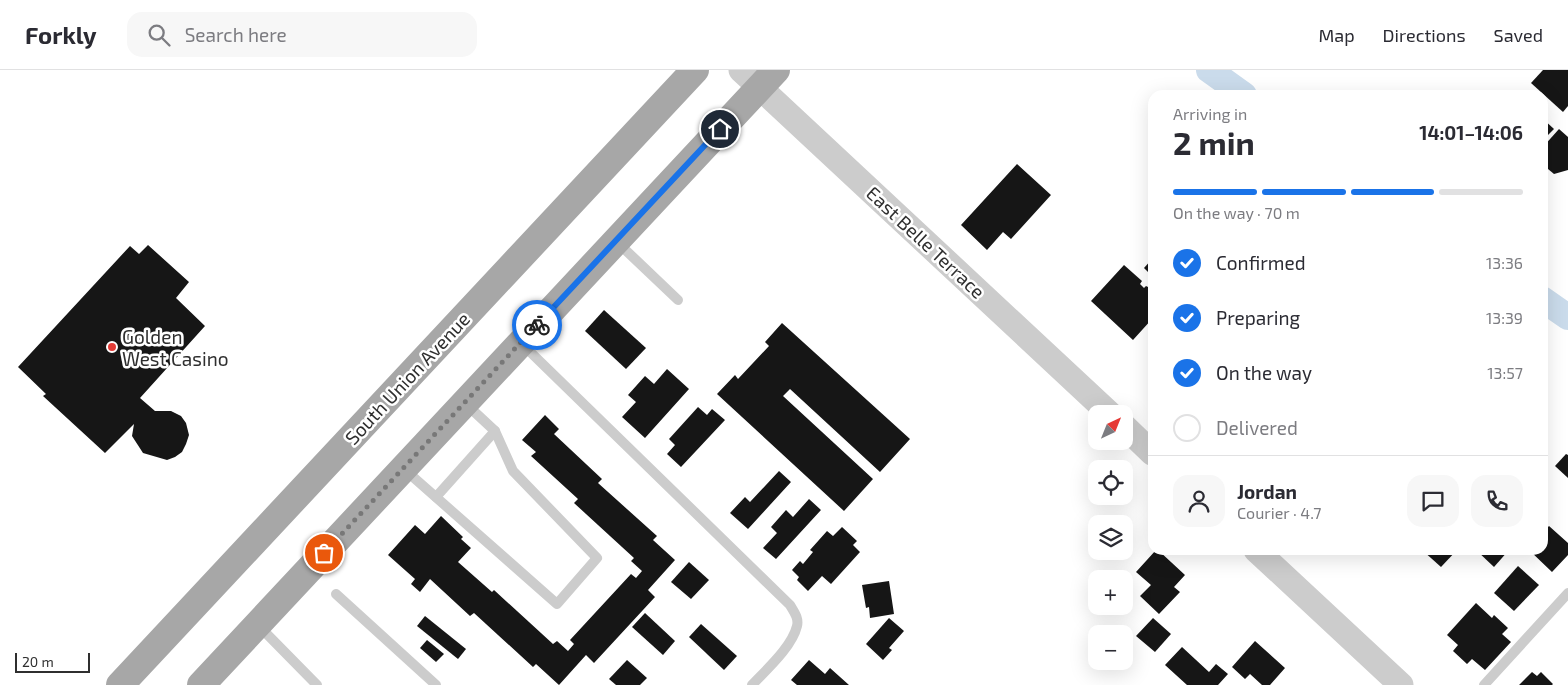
<!DOCTYPE html>
<meta charset="utf-8">
<style>
body{margin:0;font-family:"Exo 2",sans-serif;background:#f7f7f7;color:#2b2b33;height:100vh;display:flex;flex-direction:column;font-size:19px;white-space:nowrap}
*{box-sizing:border-box;margin:0}
p{font-size:16px;color:#7c7c81}
.icon{flex:none;width:28px;height:28px;fill:none;stroke:currentColor;stroke-width:2;stroke-linecap:round;stroke-linejoin:round}
.map{position:relative;flex:1;overflow:hidden}
.details{position:absolute;left:1148px;top:20px;width:400px;height:465px;display:flex;flex-direction:column;background:#fff;border-radius:15px;box-shadow:0 5px 20px #0002}
.details>*{flex:none}
.needle{width:32px;rotate:43deg}
.buttons{position:absolute;left:1088px;top:335px;display:grid;gap:10px}
.buttons a{display:grid;place-items:center;width:45px;height:45px;border-radius:10px;background:#fff;box-shadow:0 5px 20px #0002;font-size:25px}
.scale{position:absolute;left:15px;bottom:12px;width:75px;box-sizing:border-box;padding-left:5px;border:2px solid #2f2f2f;border-top:0;font-size:14px;line-height:18px;white-space:nowrap;color:#2f2f2f;-webkit-text-stroke:4px #fff;paint-order:stroke}
.pin{position:absolute;display:grid;place-items:center;width:42px;height:42px;color:#fff;margin:-21px;border:2px solid #fff;border-radius:50%;box-shadow:0 1px 5px #0007}
.courier{position:absolute;display:grid;place-items:center;width:50px;height:50px;margin:-25px;border:4px solid #1a73e8;border-radius:50%;background:#fff;color:#222;box-shadow:0 1px 6px #0007}
.summary em{font-style:normal;font-weight:700}
.summary div{display:flex;flex-direction:column-reverse}
.summary{display:flex;align-items:center;justify-content:space-between;height:85px;padding:0 25px}
h1{font-size:32px;font-weight:700;line-height:38px}
.bar{display:grid;grid-template-columns:repeat(4,1fr);gap:8px 5px;align-content:center;height:60px;padding:0 25px}
.bar i{height:6px;border-radius:4px;background:#e1e1e2}
.bar .selected{background:#1a73e8}
.bar p{grid-column:span 4}
.line{display:flex;align-items:center;gap:12px;padding:0 25px;border-top:1px solid #e1e1e2}
.line div{flex:1}
.round{display:grid;place-items:center;flex:none;width:52px;height:52px;border-radius:15px;background:#f7f7f7}
ol{padding:0 25px;list-style:none}
li{display:flex;align-items:center;gap:15px;height:55px}
li p{margin-inline-start:auto}
li .icon{padding:5px;border-radius:50%;background:#1a73e8;color:#fff;stroke-width:4}
li:last-child{color:#7c7c81}
li i{width:28px;height:28px;border:2px solid #e1e1e2;border-radius:50%}
header{display:flex;align-items:center;gap:30px;box-sizing:border-box;height:70px;padding:0 25px;background:#fff;border-bottom:1px solid #e1e1e2}
header strong{font-size:24px}
nav{display:flex;gap:28px;margin-inline-start:auto;font-size:18px}
.search{width:350px;height:45px;background:#f7f7f7;display:flex;align-items:center;gap:12px;box-sizing:border-box;padding:0 18px;border-radius:15px;color:#7c7c81;font-size:19px}
.map>svg:first-child{display:block}
.lines{fill:none;stroke-linecap:round;stroke-linejoin:round}
.canal{stroke:#cadbeb;stroke-width:26}
.building{fill:#161616}
.service{stroke:#ccc;stroke-width:10}
.tertiary{stroke:#ccc;stroke-width:25}
.primary{stroke:#a7a7a7;stroke-width:28}
.done{stroke:#787878;stroke-width:5;stroke-dasharray:0 9}
.route{stroke:#1a73e8;stroke-width:6}
.poi-dot{fill:#e13b36;stroke:#fff;stroke-width:2}
.labels{text-anchor:middle;dominant-baseline:central;stroke-width:5;stroke-linejoin:round;paint-order:stroke}
.street-label{font-size:19px;fill:#2f2f2f;stroke:#fff}
.poi-label{font-size:19px;fill:#2f2f2f;stroke:#fff;text-anchor:start}
</style>
<header>
<strong>Forkly</strong>
<div class="search"><svg class="icon" aria-label="search" viewBox="0 0 24 24"><circle cx="10" cy="10" r="6"/><path d="M15 15l6 6"/></svg>Search here</div>
<nav><a>Map</a><a>Directions</a><a>Saved</a></nav>
</header>
<div class="map">
<svg width="1568" height="615" viewBox="0 0 1568 615">
<rect width="100%" height="100%" fill="#fff"/>
<g class="lines">
<g class="canal">
<polyline points="1209,0 1244,25"/>
<polyline points="1542,229 1568,247"/>
</g>
</g>
<g class="building">
<polygon points="1543,0 1568,0 1568,36 1563,42 1531,13"/>
<polygon points="1542,48 1554,59 1542,71"/>
<polygon points="1559,59 1568,67 1568,100 1554,104 1542,94 1542,78"/>
<polygon points="1017,94 1051,125 1011,169 1003,162 987,180 961,155"/>
<polygon points="148,175 189,212 176,228 205,256 140,328 155,341 171,341 181,346 186,353 189,365 186,374 182,382 175,387 167,390 143,383 132,366 134,354 105,383 43,326 46,324 18,297 130,176 139,184"/>
<polygon points="1152,189 1152,206 1144,198"/>
<polygon points="1124,195 1142,211 1140,214 1144,218 1146,216 1148,217 1152,212 1152,249 1133,270 1091,231"/>
<polygon points="604,240 646,278 626,299 585,261"/>
<polygon points="782,253 910,369 880,402 790,319 783,326 873,409 844,441 717,324 735,305 738,309 769,276 765,272"/>
<polygon points="667,299 689,319 645,368 622,347 636,332 628,325 645,306 654,314"/>
<polygon points="698,337 707,345 712,339 725,350 681,397 667,384 675,375 669,369"/>
<polygon points="545,345 559,359 554,364 602,409 598,413 657,466 653,470 675,490 648,520 655,527 594,593 586,585 559,615 536,594 533,597 474,543 470,546 430,509 420,522 411,514 415,509 388,485 415,455 425,464 441,446 463,467 461,469 471,478 458,492 492,522 494,520 553,574 557,571 568,581 574,574 570,570 631,504 636,508 642,501 631,491 634,488 574,433 578,429 531,386 536,382 522,370"/>
<polygon points="1566,384 1568,385 1568,408 1555,396"/>
<polygon points="779,401 791,412 748,459 730,443 745,427 750,432"/>
<polygon points="809,429 821,440 776,489 763,478 777,463 771,457 786,440 793,447"/>
<polygon points="1549,456 1568,473 1568,485 1552,502 1529,480 1542,480 1542,463"/>
<polygon points="842,457 857,471 853,475 860,482 831,514 822,506 808,521 797,510 799,507 792,500 800,491 803,494 813,482 810,480 827,461 833,466"/>
<polygon points="1156,480 1158,480 1185,505 1174,517 1180,522 1159,544 1140,526 1151,515 1136,502"/>
<polygon points="1422,480 1457,480 1441,497"/>
<polygon points="1476,480 1509,480 1494,497"/>
<polygon points="689,492 709,510 691,529 671,512"/>
<polygon points="1518,496 1539,515 1514,541 1494,523"/>
<polygon points="889,511 894,544 870,548 869,537 866,538 862,515"/>
<polygon points="1476,533 1492,548 1494,545 1508,558 1502,564 1511,572 1485,600 1472,589 1467,594 1453,581 1458,575 1447,565"/>
<polygon points="645,543 675,571 663,585 632,557"/>
<polygon points="425,546 466,579 458,589 417,556"/>
<polygon points="889,548 904,561 889,578 892,580 883,590 866,574"/>
<polygon points="1153,548 1171,564 1155,582 1136,566"/>
<polygon points="701,554 737,586 724,600 689,567"/>
<polygon points="427,570 444,584 436,592 420,578"/>
<polygon points="1255,571 1285,598 1270,615 1262,615 1250,604 1245,609 1232,597"/>
<polygon points="1182,577 1209,602 1216,594 1228,604 1218,615 1187,615 1165,595"/>
<polygon points="627,590 647,608 640,615 616,615 609,609"/>
<polygon points="809,590 825,604 830,598 849,615 797,615 791,610"/>
<polygon points="1532,602 1537,606 1541,602 1553,614 1552,615 1519,615"/>
</g>
<g class="lines">
<g class="service">
<polyline points="616,171 678,230"/>
<path d="M521 273 790 535C794 542 799 548 797 556 792 577 766 600 752 615"/>
<polyline points="404,399 557,534 597,488 513,401 495,361 466,334"/>
<polyline points="436,427 495,361"/>
<polyline points="336,524 436,615"/>
<polyline points="258,555 317,615"/>
<polyline points="1484,615 1568,523"/>
</g>
<g class="tertiary">
<polyline points="741,0 1110,344"/>
<polyline points="1124,356 1152,383"/>
<polyline points="1256,480 1401,615"/>
</g>
<g class="primary">
<polyline points="120,615 695,0"/>
<polyline points="201,615 776,0"/>
</g>
</g>
<g class="lines">
<polyline class="done" points="324,483 537,255"/>
<polyline class="route" points="537,255 720,59"/>
</g>
<circle class="poi-dot" cx="112" cy="277" r="5"/>
<g class="labels">
<g class="street-label">
<text transform="translate(926 172) rotate(43)">East Belle Terrace</text>
<text transform="translate(407 308) rotate(-47)">South Union Avenue</text>
</g>
<g class="poi-label">
<text x="122" y="266">Golden<tspan x="122" dy="22">West Casino</tspan></text>
</g>
</g>
</svg>
<div class="buttons">
<a><svg class="needle" viewBox="-14 -14 28 28"><path d="M0-13l5 13h-10z" fill="#e53935"/><path d="M0 13l5-13h-10z" fill="#7c7c81"/></svg></a>
<a><svg class="icon" aria-label="locate" viewBox="0 0 24 24"><circle cx="12" cy="12" r="6"/><path d="M12 2v4M12 18v4M2 12h4M18 12h4"/></svg></a>
<a><svg class="icon" aria-label="layers" viewBox="0 0 24 24"><path d="M12 4l9 5-9 5-9-5zM3 14l9 5 9-5"/></svg></a>
<a>+</a>
<a>−</a>
</div>
<div class="scale">20 m</div>
<div class="pin" style="left:324px;top:483px;background:#ea580c"><svg class="icon" aria-label="bag" viewBox="0 0 24 24"><path d="M5 8h14l-1 12H6zM9 8a3 3 0 0 1 6 0"/></svg></div>
<div class="pin" style="left:720px;top:59px;background:#1f2937"><svg class="icon" aria-label="home" viewBox="0 0 24 24"><path d="M3 11l9-7 9 7M6 9v11h12V9"/></svg></div>
<div class="courier" style="left:537px;top:255px"><svg class="icon" aria-label="bike" viewBox="0 0 24 24"><circle cx="6" cy="16" r="4"/><circle cx="18" cy="16" r="4"/><path d="M6 16l4-8h5l3 8M10 8l3 8H6M13 5h3"/></svg></div>
<section class="details">
<div class="summary"><div><h1>2 min</h1><p>Arriving in</p></div><em>14:01–14:06</em></div>
<div class="bar"><i class="selected"></i><i class="selected"></i><i class="selected"></i><i></i><p>On the way · 70 m</p></div>
<ol>
<li><svg class="icon" aria-label="check" viewBox="0 0 24 24"><path d="M5 12l5 5 9-10"/></svg>Confirmed<p>13:36</p></li>
<li><svg class="icon" aria-label="check" viewBox="0 0 24 24"><path d="M5 12l5 5 9-10"/></svg>Preparing<p>13:39</p></li>
<li><svg class="icon" aria-label="check" viewBox="0 0 24 24"><path d="M5 12l5 5 9-10"/></svg>On the way<p>13:57</p></li>
<li><i></i>Delivered</li>
</ol>
<div class="line" style="height:90px"><a class="round"><svg class="icon" aria-label="person" viewBox="0 0 24 24"><circle cx="12" cy="8" r="4"/><path d="M4 21q1-7 8-7t8 7"/></svg></a><div><b>Jordan</b><p>Courier · 4.7</p></div><a class="round"><svg class="icon" aria-label="chat" viewBox="0 0 24 24"><path d="M4 5h16v11H9l-5 4z"/></svg></a><a class="round"><svg class="icon" aria-label="phone" viewBox="0 0 24 24"><path d="M5 4h4l2 5-3 2q2 4 5 5l2-3 5 2v4C11 20 4 13 5 4z"/></svg></a></div>
</section>
</div>
